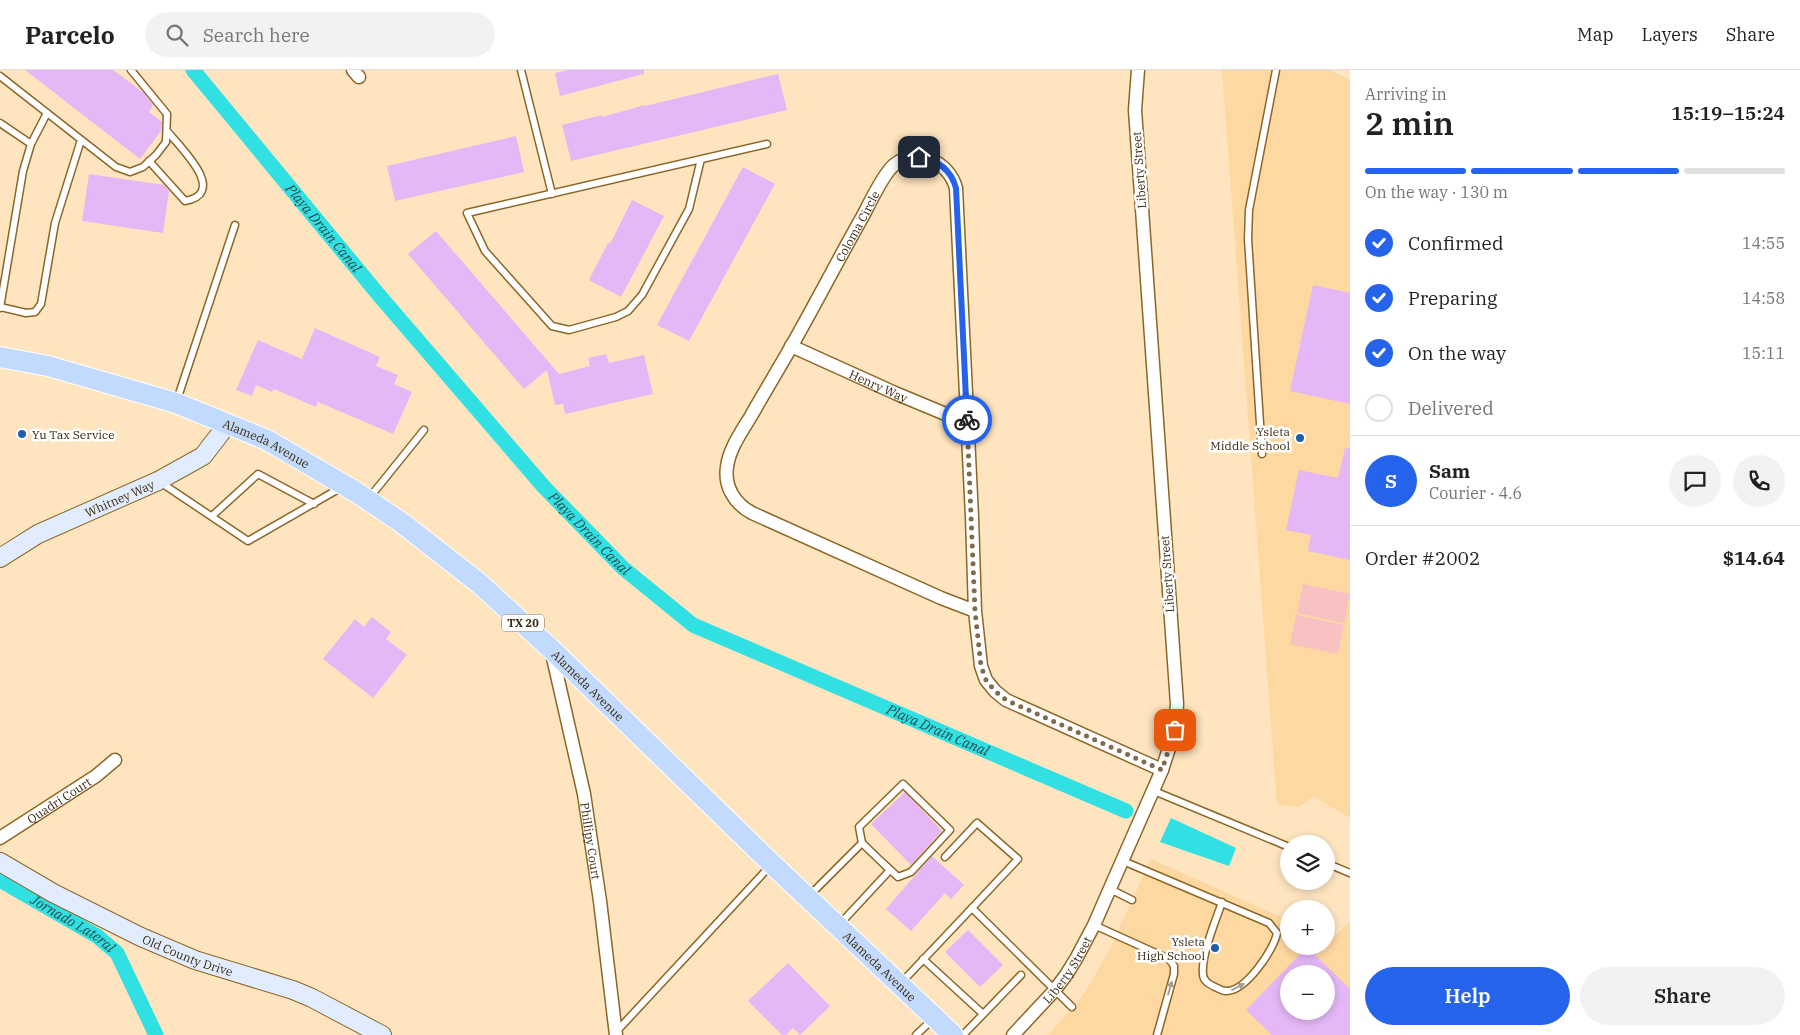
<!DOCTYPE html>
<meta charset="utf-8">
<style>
body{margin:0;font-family:"IBM Plex Serif",serif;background:#f2f2f2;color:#222;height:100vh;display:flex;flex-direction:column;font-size:19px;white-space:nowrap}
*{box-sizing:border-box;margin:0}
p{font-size:16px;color:#767676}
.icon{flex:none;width:28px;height:28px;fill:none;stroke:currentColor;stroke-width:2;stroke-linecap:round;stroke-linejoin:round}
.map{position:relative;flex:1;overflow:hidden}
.panel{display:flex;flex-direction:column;background:#fff;width:450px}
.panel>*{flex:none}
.fabs{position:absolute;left:1280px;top:765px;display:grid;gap:10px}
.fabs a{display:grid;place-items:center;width:55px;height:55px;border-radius:50%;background:#fff;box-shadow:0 2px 8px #0003;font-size:25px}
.pin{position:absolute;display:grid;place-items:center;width:42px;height:42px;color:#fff;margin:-21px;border-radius:10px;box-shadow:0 2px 8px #0006}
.courier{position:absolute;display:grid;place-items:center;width:50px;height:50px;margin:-25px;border:4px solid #2563eb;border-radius:50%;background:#fff;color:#222;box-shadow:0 1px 6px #0007}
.overview em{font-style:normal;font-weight:600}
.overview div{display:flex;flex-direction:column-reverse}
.overview{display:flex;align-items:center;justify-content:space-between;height:85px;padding:0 15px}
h1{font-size:32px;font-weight:600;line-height:38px}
.bar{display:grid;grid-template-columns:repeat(4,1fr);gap:8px 5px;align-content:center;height:60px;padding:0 15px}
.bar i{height:6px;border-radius:4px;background:#e0e0e0}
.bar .on{background:#2563eb}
.bar p{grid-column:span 4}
.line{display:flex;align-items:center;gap:12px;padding:0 15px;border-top:1px solid #e0e0e0}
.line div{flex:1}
.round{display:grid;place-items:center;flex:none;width:52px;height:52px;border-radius:26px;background:#f2f2f2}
ol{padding:0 15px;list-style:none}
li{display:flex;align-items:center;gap:15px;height:55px}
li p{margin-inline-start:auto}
li .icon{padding:5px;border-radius:50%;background:#2563eb;color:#fff;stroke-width:4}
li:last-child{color:#767676}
li i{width:28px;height:28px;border:2px solid #e0e0e0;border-radius:50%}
.cta{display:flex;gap:10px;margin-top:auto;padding:10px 15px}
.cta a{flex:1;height:58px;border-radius:30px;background:#2563eb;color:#fff;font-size:20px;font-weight:600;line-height:58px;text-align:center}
.cta a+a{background:#f2f2f2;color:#222}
header{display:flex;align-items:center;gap:30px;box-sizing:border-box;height:70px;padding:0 25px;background:#fff;border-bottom:1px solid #e0e0e0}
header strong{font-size:24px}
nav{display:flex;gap:28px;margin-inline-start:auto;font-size:18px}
.search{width:350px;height:45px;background:#f2f2f2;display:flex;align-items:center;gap:12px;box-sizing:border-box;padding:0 18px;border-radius:28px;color:#767676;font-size:19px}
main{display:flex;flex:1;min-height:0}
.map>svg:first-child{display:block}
.built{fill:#fed8a1;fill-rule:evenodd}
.green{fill:#f8c1c2}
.water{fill:#31e0e3}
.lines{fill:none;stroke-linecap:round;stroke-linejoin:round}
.canal{stroke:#31e0e3;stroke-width:15}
.building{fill:#e5b7f6;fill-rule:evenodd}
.lane-casing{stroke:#8c6627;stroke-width:9}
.street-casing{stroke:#8c6627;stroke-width:15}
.secondary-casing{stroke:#8c6627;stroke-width:20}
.primary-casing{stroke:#fff;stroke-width:22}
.lane{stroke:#fff;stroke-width:6}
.street{stroke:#fff;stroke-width:12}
.secondary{stroke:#e1edfe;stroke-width:18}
.primary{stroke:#c2dafd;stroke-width:20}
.oneway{fill:#a79f93}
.done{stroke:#7f6b4d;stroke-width:5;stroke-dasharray:0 9}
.route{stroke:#2563eb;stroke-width:6}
.poi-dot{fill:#205eaf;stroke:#fff;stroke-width:2}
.labels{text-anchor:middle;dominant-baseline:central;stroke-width:5;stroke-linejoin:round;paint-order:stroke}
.shield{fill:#fff;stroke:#766a58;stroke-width:1}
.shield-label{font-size:11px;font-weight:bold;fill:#3b2a10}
.street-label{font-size:12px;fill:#3b2a10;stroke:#fff}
.poi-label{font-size:12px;fill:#3b2a10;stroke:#fff;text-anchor:end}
.water-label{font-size:14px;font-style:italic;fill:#294a4b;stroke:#fff}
</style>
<header>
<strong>Parcelo</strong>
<div class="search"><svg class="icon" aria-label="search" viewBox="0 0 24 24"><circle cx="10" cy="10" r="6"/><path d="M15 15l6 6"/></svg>Search here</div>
<nav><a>Map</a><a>Layers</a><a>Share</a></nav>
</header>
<main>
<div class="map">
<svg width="1350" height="965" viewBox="0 0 1350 965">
<rect width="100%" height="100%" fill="#fee4bf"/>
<g class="built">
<polygon points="1222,0 1330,0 1350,10 1350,748 1313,726 1299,737 1277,735"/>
<path d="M1151 789 1288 850 1289 876H1318L1322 879 1350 851V965H1048L1078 932 1092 911 1111 876ZM1289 904H1326V941H1289Z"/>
</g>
<g class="green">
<polygon points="1303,514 1350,524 1344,553 1297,543"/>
<polygon points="1296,545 1344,555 1338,584 1290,574"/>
</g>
<polygon class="water" points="1171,748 1236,778 1229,796 1160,772"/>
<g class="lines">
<g class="canal">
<path id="s1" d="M193 0 378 224 544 417 623 498 693 555 1126 741"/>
<path id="s2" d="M0 810 97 866 117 883 156 965"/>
</g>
</g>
<g class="building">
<polygon points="25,0 113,0 144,23 153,35 149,42 162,52 161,61 140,89"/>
<polygon points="568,0 644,0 644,4 560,26 555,3"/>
<polygon points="778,4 787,40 571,91 562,55 602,45 602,47 645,35 645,36"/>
<polygon points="516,66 524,102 395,131 387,96"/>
<polygon points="743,97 775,114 689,271 657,255"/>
<polygon points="89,104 164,115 169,121 163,163 82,151"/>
<polygon points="632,130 664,146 621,227 589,210 608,173 610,174"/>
<polygon points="436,161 559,304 590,296 588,288 606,284 609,293 644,285 653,324 565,344 563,334 555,335 547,300 524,319 408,184"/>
<polygon points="1313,215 1350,223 1350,334 1290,321"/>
<polygon points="315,258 380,287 376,296 398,305 394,314 412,322 393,364 318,332 316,337 274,319 272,322 256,315 252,326 236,320 258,270 302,289"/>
<polygon points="1345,378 1350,378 1350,490 1308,481 1311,465 1286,460 1299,400 1338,408"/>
<polygon points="372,547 391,562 386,569 407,585 373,628 323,589 355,549 364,557"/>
<polygon points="905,722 942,761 911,795 871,754"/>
<polygon points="932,786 964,815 951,829 945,823 911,861 886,839"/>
<polygon points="968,860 1003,895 980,917 945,882"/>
<path d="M1307 877 1350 919V965H1272L1246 940ZM1289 904H1326V941H1289Z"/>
<polygon points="788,893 830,936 800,965 793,958 786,965 782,965 748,931"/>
</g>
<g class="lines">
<defs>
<g id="lane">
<polyline points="521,0 552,124"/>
<polyline points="0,6 116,97 130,102 143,97 156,85 166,72 167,44 131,0"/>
<polyline points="0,53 31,74 23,101 0,238"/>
<polyline points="31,74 47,43"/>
<polyline points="701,89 689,139 642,225 628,241 616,247 569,260 552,256 485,181 467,143 767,74"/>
<path d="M149 91 185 131C229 123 180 77 167 61"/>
<polyline points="0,237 26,243 35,242 41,234 55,153 81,70"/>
<polyline points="177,330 235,155"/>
<polyline points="1262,384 1248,169 1249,140 1276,0"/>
<polyline points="160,412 248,471 342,417"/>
<polyline points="370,427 424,360"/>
<polyline points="212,446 258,404 314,434"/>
<polyline points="1154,721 1289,777"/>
<polyline points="862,773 859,757 903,714 950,760 911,802 898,807 884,794"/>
<polyline points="945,787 977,753 1018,789 972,838"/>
<path d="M1123 791 1269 853 1277 863C1274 880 1245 922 1226 921 1222 921 1218 918 1215 917 1209 914 1203 911 1203 904 1201 885 1216 850 1222 832"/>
<polyline points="1326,793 1350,803"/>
<polyline points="1110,819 1132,830"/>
<polyline points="808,827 862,773 890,800 839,855"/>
<polyline points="1094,855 1169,889 1174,896 1174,904 1157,965"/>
<polyline points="923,889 983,944"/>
<polyline points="901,913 972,838 1072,937"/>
<polyline points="616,962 771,795"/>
<polyline points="916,965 932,950"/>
<polyline points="963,965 1021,905"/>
</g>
<g id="street">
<polyline points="353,0 359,7"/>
<path id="s3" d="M791 276 895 323 967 353"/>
<path id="s4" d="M975 541 941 528 752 443C735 434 724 417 727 397 729 379 742 361 751 346 764 323 778 300 791 277 816 233 839 188 864 144 870 132 884 103 894 95 917 76 949 92 956 118L972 447 975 541 981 596 986 610 995 621 1006 630 1162 700"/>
<path id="s5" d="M551 579 584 724 600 831 616 965"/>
<path id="s6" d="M0 768 96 706 115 690"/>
<path id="s7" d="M1013 965 1054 921 1066 905 1076 889 1094 855 1162 700 1175 660 1177 634 1135 40 1138 0"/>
</g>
<g id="secondary">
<path id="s8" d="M0 488 38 464 158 411 203 386 220 364 225 353"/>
<path id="s9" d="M0 792 53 823 141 867 195 890 293 920 312 928 382 965"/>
</g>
<g id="primary">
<path id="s10" d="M0 287 48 296 176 333 267 370 356 422 402 453 480 514 551 579 772 794 953 965"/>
</g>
</defs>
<use href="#lane" class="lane-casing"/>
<use href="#street" class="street-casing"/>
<use href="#secondary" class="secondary-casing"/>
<use href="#primary" class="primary-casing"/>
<use href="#lane" class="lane"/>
<use href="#street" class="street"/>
<use href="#secondary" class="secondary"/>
<use href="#primary" class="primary"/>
</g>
<defs><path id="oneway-solid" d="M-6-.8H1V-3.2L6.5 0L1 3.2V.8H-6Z" transform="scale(1.25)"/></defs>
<g class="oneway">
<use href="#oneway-solid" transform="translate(1238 917) rotate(-27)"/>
<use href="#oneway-solid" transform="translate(1170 918) rotate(-74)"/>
</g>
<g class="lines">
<polyline class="done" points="967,350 975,541 981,596 986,610 995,621 1006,630 1162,700 1175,660"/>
<path class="route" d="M919 87C938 90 951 100 956 118L967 350"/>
</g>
<g class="poi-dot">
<circle cx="22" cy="364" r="5"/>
<circle cx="1300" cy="368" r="5"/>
<circle cx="1215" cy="878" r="5"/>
</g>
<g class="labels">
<rect class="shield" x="502" y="544.5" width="42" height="17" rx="4"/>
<g class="shield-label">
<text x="523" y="553">TX 20</text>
</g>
<g class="street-label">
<text transform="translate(1139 100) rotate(-94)">Liberty Street</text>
<text stroke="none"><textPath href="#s4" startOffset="574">Coloma Circle</textPath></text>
<text stroke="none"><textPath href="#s3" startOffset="96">Henry Way</textPath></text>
<text stroke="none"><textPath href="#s10" startOffset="281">Alameda Avenue</textPath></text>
<text stroke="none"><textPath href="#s8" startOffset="134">Whitney Way</textPath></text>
<text transform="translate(1167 504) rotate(-94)">Liberty Street</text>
<text stroke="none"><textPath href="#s10" startOffset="686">Alameda Avenue</textPath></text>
<text stroke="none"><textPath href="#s6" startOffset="70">Quadri Court</textPath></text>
<text stroke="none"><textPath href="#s5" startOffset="196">Phillipy Court</textPath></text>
<text stroke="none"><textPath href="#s9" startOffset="210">Old County Drive</textPath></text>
<text stroke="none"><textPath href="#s10" startOffset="1091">Alameda Avenue</textPath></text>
<text stroke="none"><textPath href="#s7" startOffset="85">Liberty Street</textPath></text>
</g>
<g class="poi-label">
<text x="1290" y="361">Ysleta<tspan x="1290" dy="14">Middle School</tspan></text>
<text x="32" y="364" text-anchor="start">Yu Tax Service</text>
<text x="1205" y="871">Ysleta<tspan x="1205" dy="14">High School</tspan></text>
</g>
<g class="water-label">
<text stroke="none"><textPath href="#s1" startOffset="205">Playa Drain Canal</textPath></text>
<text stroke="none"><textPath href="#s1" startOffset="610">Playa Drain Canal</textPath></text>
<text stroke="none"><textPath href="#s1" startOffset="1015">Playa Drain Canal</textPath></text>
<text stroke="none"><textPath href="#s2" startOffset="85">Jornado Lateral</textPath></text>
</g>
</g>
</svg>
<div class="fabs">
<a><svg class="icon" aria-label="layers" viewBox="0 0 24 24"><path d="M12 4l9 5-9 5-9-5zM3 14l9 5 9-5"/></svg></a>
<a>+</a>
<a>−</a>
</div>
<div class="pin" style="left:1175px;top:660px;background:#ea580c"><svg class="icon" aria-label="bag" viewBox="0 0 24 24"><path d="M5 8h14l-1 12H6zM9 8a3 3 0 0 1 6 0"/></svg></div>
<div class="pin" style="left:919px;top:87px;background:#1f2937"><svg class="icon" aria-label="home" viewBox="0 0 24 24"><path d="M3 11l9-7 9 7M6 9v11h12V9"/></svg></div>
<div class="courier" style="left:967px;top:350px"><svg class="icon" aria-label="bike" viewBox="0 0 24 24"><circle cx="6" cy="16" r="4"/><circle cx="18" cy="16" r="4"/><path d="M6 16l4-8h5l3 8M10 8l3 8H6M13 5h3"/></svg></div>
</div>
<section class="panel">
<div class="overview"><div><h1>2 min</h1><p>Arriving in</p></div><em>15:19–15:24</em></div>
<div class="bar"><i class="on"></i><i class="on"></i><i class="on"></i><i></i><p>On the way · 130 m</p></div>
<ol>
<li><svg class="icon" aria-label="check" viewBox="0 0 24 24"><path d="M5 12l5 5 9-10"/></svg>Confirmed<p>14:55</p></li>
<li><svg class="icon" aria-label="check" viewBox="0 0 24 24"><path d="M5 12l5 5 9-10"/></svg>Preparing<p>14:58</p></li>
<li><svg class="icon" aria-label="check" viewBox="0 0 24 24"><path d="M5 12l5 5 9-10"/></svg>On the way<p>15:11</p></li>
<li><i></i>Delivered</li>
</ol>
<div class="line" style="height:90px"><b class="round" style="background:#2563eb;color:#fff">S</b><div><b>Sam</b><p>Courier · 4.6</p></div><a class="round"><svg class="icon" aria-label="chat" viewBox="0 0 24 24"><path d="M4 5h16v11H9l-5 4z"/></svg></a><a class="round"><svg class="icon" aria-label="phone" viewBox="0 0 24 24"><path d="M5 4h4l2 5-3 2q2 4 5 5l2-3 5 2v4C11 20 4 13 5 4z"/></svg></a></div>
<div class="line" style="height:65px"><div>Order #2002</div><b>$14.64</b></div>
<div class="cta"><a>Help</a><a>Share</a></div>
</section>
</main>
